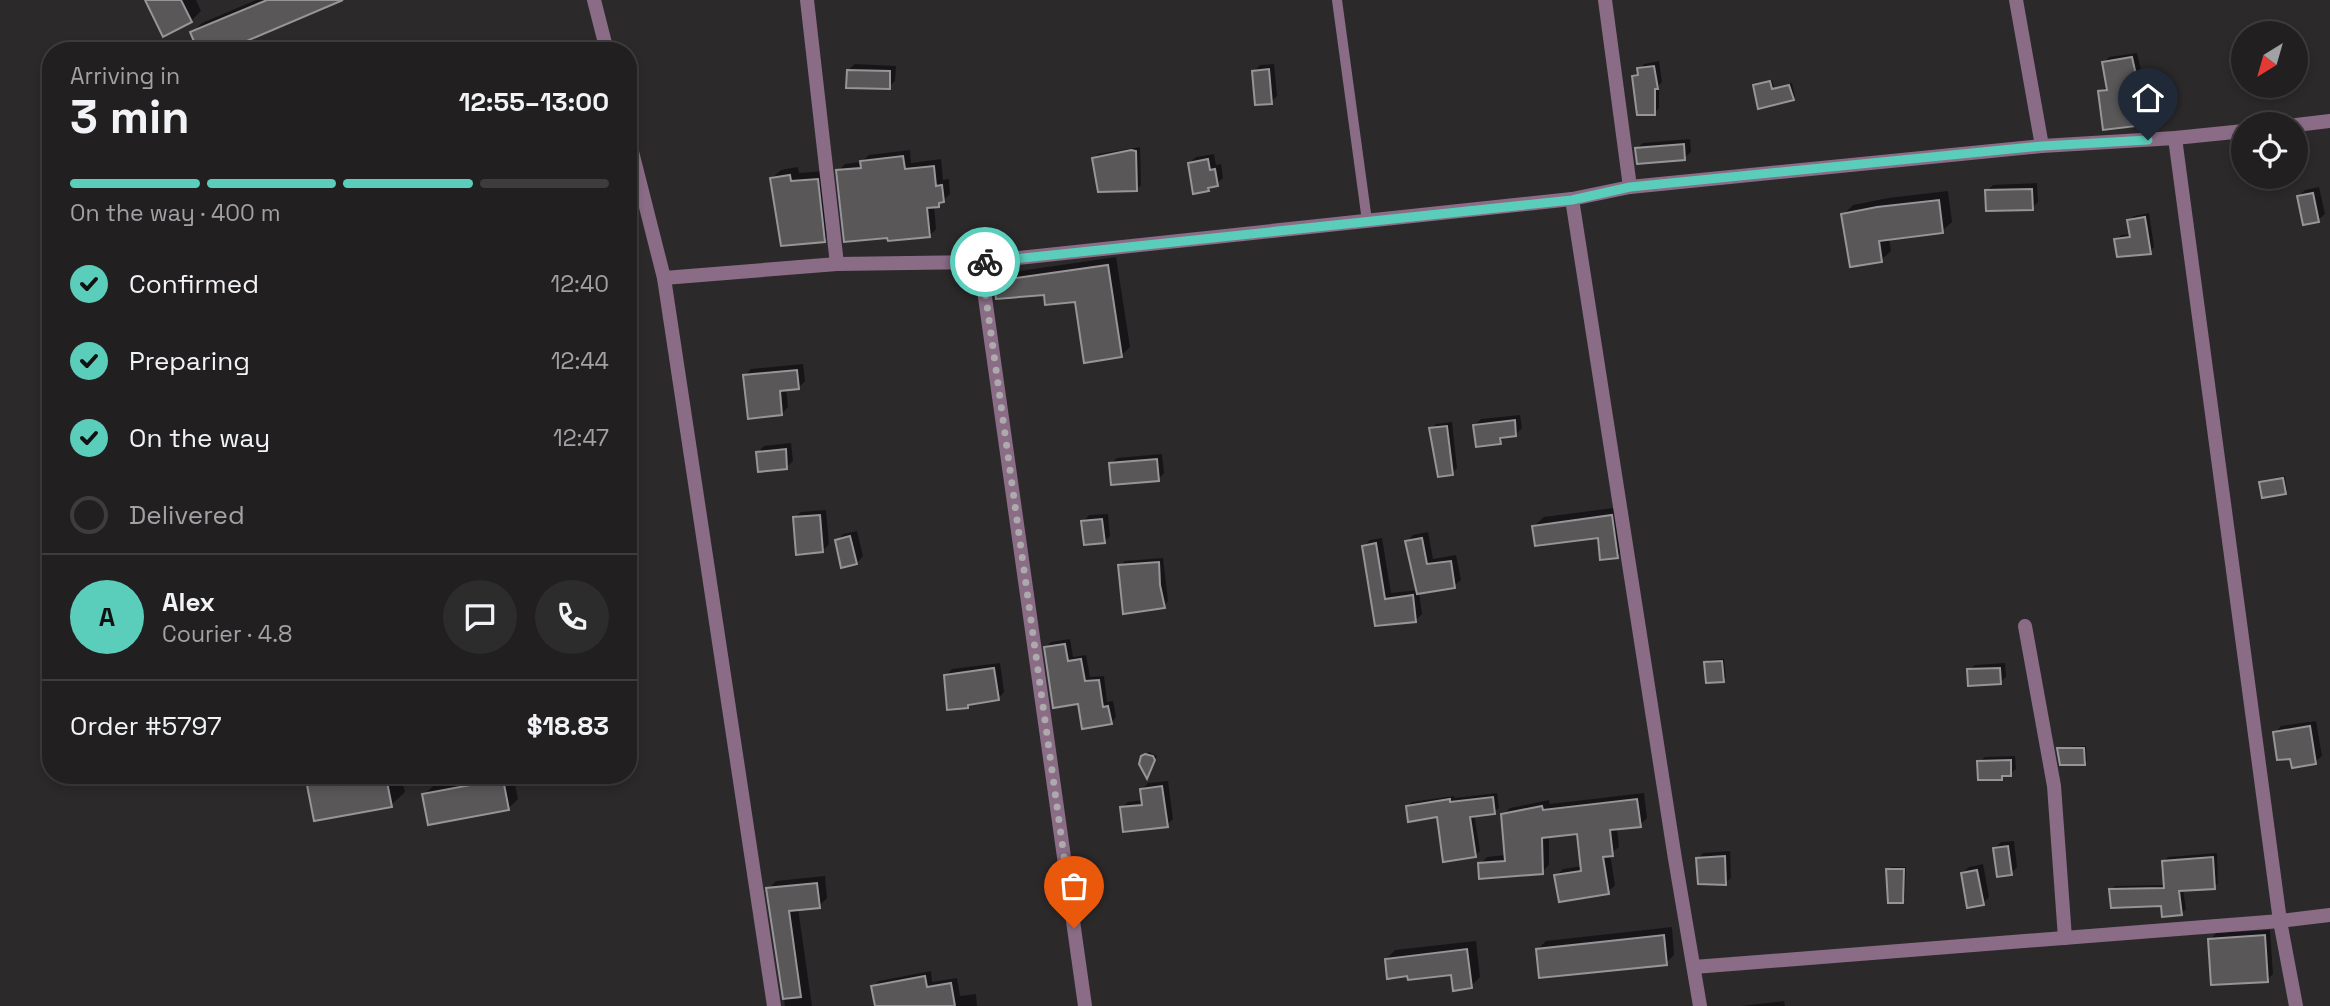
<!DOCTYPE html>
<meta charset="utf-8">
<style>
body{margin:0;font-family:"Space Grotesk",sans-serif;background:#2d2c2d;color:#f1f3f6;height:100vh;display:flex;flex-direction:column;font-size:26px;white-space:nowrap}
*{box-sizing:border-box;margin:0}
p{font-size:23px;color:#a2a2a5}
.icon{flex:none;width:38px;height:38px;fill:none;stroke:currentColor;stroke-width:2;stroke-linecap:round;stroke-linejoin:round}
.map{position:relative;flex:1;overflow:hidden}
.panel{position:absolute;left:42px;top:42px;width:595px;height:742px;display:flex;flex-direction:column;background:#211f20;border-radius:28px;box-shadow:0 4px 10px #0003,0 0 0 2px #3e3d3e}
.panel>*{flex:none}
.needle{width:46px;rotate:217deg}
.controls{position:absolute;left:2231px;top:21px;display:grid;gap:14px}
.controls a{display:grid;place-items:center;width:77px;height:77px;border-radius:50%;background:#211f20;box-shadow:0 4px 10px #0003,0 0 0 2px #3e3d3e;font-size:35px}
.pin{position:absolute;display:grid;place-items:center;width:60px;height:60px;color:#fff;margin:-72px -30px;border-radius:50% 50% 50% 0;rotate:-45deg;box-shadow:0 0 7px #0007}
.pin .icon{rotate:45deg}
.courier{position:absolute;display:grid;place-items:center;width:70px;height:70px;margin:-35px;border:5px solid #5bcebb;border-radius:50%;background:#fff;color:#222;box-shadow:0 2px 9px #0007}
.summary em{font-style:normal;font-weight:700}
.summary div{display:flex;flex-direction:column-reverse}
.summary{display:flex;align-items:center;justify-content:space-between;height:119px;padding:0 28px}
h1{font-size:46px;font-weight:700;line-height:52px}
.bar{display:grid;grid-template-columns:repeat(4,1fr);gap:10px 7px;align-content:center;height:84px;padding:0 28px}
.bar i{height:9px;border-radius:5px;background:#3e3d3e}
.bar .on{background:#5bcebb}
.bar p{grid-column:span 4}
.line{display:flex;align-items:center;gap:18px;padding:0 28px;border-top:2px solid #3e3d3e}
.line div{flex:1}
.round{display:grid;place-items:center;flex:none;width:74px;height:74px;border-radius:37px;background:#2d2c2d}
ol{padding:0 28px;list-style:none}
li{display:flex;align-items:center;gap:21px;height:77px}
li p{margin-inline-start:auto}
li .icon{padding:7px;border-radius:50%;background:#5bcebb;color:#111;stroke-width:4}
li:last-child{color:#a2a2a5}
li i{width:38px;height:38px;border:4px solid #3e3d3e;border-radius:50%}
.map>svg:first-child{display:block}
.shadow{fill:#0007}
.building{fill:#5a5759;stroke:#979597;stroke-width:2}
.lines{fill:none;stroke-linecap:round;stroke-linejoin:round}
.service{stroke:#8a6c86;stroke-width:10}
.minor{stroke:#8a6c86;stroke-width:14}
.done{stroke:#acaaab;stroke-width:7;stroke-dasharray:0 12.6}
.route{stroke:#5bcebb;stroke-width:9}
</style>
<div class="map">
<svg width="2330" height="1006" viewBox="0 0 2330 1006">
<rect width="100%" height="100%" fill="#2c292b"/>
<g class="shadow">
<polygon points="147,0 196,0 201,11 191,21"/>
<polygon points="256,0 339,0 192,33 202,23"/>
<polygon points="2137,53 2146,91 2149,118 2144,123 2100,91 2108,86 2104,63 2109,57"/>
<polygon points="1659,61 1662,82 1659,85 1659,108 1654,113 1634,76 1644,64"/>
<polygon points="855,64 896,66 895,81 889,87 848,70"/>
<polygon points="1274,64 1277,96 1271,102 1254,71 1260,65"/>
<polygon points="1772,80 1774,87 1792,83 1795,96 1793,99 1755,85"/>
<polygon points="1690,139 1691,152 1684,158 1636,149 1643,143"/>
<polygon points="1140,147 1141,185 1137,189 1094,159 1098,154"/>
<polygon points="910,150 911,163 941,159 943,180 949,179 950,194 938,205 934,205 936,229 929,236 838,171 845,164 861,162 869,155"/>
<polygon points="1214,154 1216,165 1221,164 1223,178 1208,190 1189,163 1196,157"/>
<polygon points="798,167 799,173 826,171 833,232 824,240 772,178 781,170"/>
<polygon points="2037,183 2038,202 2032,208 1987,191 1993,185"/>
<polygon points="2319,187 2325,214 2318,220 2299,196 2305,190"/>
<polygon points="1948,191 1952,222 1942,231 1889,238 1891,251 1881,260 1843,215 1853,205 1888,198"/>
<polygon points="2149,213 2154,247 2150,252 2116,240 2121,235 2131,234 2129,221 2134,216"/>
<polygon points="1116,257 1130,347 1122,355 1076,300 996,281 1005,273"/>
<polygon points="803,364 805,381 798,388 786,389 788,407 782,414 745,376 751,369"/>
<polygon points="1520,415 1522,428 1516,434 1506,436 1500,442 1475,425 1481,419"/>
<polygon points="1452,422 1457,468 1452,474 1431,429 1436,424"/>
<polygon points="791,443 793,461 787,467 758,452 764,446"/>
<polygon points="1162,454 1164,473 1158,480 1110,464 1117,458"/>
<polygon points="2285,476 2287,490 2285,493 2261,483 2264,480"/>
<polygon points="1621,507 1627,546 1617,556 1599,536 1534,526 1544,517"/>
<polygon points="826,510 829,544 823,551 794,518 801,512"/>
<polygon points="1108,514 1110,536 1104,542 1083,522 1089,515"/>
<polygon points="857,531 863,556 857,563 837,541 843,534"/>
<polygon points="1428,532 1433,559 1456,555 1461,580 1454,586 1419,592 1422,614 1416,620 1376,624 1364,546 1370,540 1382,538 1391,593 1418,590 1407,542 1413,535"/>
<polygon points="1163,558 1168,601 1164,606 1120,566 1125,561"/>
<polygon points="1070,639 1073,657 1086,655 1090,677 1104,676 1107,702 1113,701 1116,717 1111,723 1079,702 1046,647 1051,642"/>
<polygon points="1724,659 1726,678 1723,681 1706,663 1709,660"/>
<polygon points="1000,663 1004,692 998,699 971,702 967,707 945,676 952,669"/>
<polygon points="2005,663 2006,677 2000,682 1969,670 1975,665"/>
<polygon points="2316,721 2322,756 2315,762 2292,757 2275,733 2281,726"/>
<polygon points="2086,746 2087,761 2084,763 2059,749 2061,747"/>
<polygon points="1149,752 1157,756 1147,776 1142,757"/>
<polygon points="2015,756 2016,769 2010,774 2005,774 2001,778 1979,762 1985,757"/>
<polygon points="307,775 401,775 405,792 391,805"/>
<polygon points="486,775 513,775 518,799 508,809 424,795 434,785"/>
<polygon points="1168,781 1173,819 1167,825 1121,808 1128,802 1143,800 1141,790 1148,783"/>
<polygon points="1497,793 1499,808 1494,812 1474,814 1480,851 1475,856 1438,815 1407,807 1412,802 1454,796 1454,798"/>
<polygon points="1644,793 1647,818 1640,825 1617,828 1619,847 1610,854 1615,885 1608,892 1556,876 1563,869 1583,866 1578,832 1549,836 1549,865 1542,872 1480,864 1487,857 1506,855 1503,815 1510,808 1549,800 1550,804"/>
<polygon points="2014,841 2017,867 2011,874 1995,848 2001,842"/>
<polygon points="1730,851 1731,878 1725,883 1698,859 1703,853"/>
<polygon points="2217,853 2218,883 2214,888 2183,889 2186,909 2181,914 2162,905 2110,890 2115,886 2165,885 2164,861 2168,857"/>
<polygon points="1983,864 1989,897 1983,903 1962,873 1969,867"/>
<polygon points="1891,867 1906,867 1905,898 1902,901 1888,870"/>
<polygon points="825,876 827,898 819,906 798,908 812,1006 785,1006 768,889 776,881"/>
<polygon points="1672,927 1674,955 1666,963 1538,949 1546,941"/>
<polygon points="2270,930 2273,974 2267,980 2210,940 2216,933"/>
<polygon points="1476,941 1480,977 1471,986 1452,973 1409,974 1386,959 1395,950"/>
<polygon points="931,971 932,982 957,978 960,996 976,994 977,1006 876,1006 873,987 879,981"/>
<polygon points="1784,1001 1785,1006 1740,1006 1741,1006"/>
</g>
<g class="building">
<polygon points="145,0 181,0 192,22 163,37"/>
<polygon points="267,0 343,0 223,51 198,51 190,32"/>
<polygon points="2132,57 2141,97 2145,125 2103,130 2098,91 2107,90 2102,62"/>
<polygon points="1654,66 1658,89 1655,89 1655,115 1637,115 1632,76 1638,75 1637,68"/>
<polygon points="1269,69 1272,104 1255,105 1252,71"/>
<polygon points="847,70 890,71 890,89 846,88"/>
<polygon points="1770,81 1772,89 1789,85 1794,100 1758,109 1753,85"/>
<polygon points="1684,144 1685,160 1637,164 1635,148"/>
<polygon points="1131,150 1136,151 1137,191 1098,192 1092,158"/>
<polygon points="903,156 905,169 934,166 936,186 942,185 944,202 939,203 939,207 927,208 930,237 888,241 887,238 844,242 836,170 861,168 860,161"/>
<polygon points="1208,159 1210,170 1215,169 1218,186 1208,188 1209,191 1193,194 1188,163"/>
<polygon points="790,175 791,181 818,179 825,242 781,246 770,178"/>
<polygon points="2032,189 2033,210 1986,211 1985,190"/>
<polygon points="2313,193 2319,222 2303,225 2297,196"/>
<polygon points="1939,200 1943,233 1879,241 1882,262 1850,267 1841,214 1877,207"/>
<polygon points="2145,217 2151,254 2117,257 2114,239 2130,237 2127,220"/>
<polygon points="1108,265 1122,357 1084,363 1075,302 1045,305 1044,295 996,299 994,281"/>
<polygon points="797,370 799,389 780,391 782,415 748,419 743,375"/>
<polygon points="1515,420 1516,436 1500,438 1501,444 1476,447 1473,425"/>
<polygon points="1447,426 1453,475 1438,477 1429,428"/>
<polygon points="786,449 787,469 758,472 756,452"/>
<polygon points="1157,459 1159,481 1111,485 1109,463"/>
<polygon points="2283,478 2286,494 2262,498 2259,482"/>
<polygon points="820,515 823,552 796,555 793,517"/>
<polygon points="1612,515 1618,558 1600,560 1598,538 1535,546 1532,526"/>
<polygon points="1102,519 1105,543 1084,545 1081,521"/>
<polygon points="850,536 857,564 841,568 835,540"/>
<polygon points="1422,538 1427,564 1451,561 1455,588 1417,594 1405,541"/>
<polygon points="1376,543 1385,599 1413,595 1416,622 1375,626 1362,546"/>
<polygon points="1159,562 1160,585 1165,608 1123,614 1118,565"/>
<polygon points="1065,644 1068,661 1081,659 1085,681 1099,680 1103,707 1108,706 1112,724 1082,729 1078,704 1053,708 1044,647"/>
<polygon points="1722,661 1724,682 1706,683 1704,662"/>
<polygon points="994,668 999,700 968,705 968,708 947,710 944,675"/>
<polygon points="2000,668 2001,684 1968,686 1967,669"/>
<polygon points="2310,726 2316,764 2292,768 2290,759 2277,760 2273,732"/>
<polygon points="2057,748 2084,748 2085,765 2060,765"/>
<polygon points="1145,754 1153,756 1155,760 1147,779 1139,764 1141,756"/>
<polygon points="2011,760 2011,776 2002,776 2002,780 1978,780 1977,761"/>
<polygon points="305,775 337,775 339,785 386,777 392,807 314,821"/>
<polygon points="503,779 509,810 428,825 422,794"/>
<polygon points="1162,786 1168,827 1123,832 1120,807 1142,805 1140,789"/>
<polygon points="1493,797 1495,814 1470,817 1476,857 1443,862 1437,817 1408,822 1406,806 1450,799 1450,802"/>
<polygon points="1637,799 1641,827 1610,830 1613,856 1603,857 1609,894 1559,902 1554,875 1581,871 1577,834 1542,838 1543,874 1479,879 1478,863 1505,861 1501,814 1542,806 1543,810"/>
<polygon points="2008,846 2012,875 1997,877 1993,848"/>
<polygon points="1725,856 1726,885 1698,884 1696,858"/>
<polygon points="2213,857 2215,889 2179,891 2182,915 2162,917 2161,906 2111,908 2109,889 2164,888 2162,861"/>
<polygon points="1886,869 1904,869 1903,903 1888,903"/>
<polygon points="1977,870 1984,905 1967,908 1961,873"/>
<polygon points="817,883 820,908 789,911 801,997 783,999 766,888"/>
<polygon points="1664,935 1667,965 1539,978 1536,949"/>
<polygon points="2265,935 2268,982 2211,985 2208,939"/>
<polygon points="1467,949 1472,988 1453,991 1451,975 1408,980 1407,976 1387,979 1385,959"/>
<polygon points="925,976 927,987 951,983 955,1006 875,1006 871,986"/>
</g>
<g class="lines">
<polyline class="service" points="1337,0 1367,221"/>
<g class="minor">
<polyline points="594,0 607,51"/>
<polyline points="807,0 837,264"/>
<polyline points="1605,0 1630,187"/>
<polyline points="2016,0 2042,146"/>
<polyline points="2296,125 2330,121"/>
<polyline points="628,136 664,278"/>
<polyline points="2175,138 2280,921 2296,1006"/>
<polyline points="1572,199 1675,859 1700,1006"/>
<polyline points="980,262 1085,1006"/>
<polyline points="2025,626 2054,786 2065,938"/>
<polyline points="1694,967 2280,921 2330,915"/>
<polyline points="774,1006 664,278 837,264 980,262 1572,199 1630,187 2042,146 2175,138 2244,131"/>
</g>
</g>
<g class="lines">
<polyline class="done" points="985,262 981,262 1074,928"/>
<polyline class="route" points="985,262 1572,200 1630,187 2042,146 2148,140"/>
</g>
</svg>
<div class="controls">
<a><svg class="needle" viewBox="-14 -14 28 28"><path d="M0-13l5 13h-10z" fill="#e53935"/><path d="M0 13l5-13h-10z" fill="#a2a2a5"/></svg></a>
<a><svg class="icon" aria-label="locate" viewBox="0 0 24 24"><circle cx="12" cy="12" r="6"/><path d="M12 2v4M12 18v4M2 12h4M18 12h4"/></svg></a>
</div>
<div class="pin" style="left:1074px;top:928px;background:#ea580c"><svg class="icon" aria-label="bag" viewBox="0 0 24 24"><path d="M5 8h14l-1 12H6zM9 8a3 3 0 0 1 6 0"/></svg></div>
<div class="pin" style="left:2148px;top:140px;background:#1f2937"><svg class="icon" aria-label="home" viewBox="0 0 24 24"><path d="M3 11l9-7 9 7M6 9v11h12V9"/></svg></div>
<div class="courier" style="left:985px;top:262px"><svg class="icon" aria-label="bike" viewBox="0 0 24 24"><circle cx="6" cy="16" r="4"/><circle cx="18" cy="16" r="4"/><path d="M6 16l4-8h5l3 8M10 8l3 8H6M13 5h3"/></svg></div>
<section class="panel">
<div class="summary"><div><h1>3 min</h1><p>Arriving in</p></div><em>12:55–13:00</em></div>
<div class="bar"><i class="on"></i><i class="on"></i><i class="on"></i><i></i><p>On the way · 400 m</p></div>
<ol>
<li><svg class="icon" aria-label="check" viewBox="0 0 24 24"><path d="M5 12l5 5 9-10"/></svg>Confirmed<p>12:40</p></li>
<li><svg class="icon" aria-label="check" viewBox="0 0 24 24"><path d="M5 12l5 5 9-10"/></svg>Preparing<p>12:44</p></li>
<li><svg class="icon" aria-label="check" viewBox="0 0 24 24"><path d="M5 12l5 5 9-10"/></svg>On the way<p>12:47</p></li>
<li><i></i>Delivered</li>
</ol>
<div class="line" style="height:126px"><b class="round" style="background:#5bcebb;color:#111">A</b><div><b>Alex</b><p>Courier · 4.8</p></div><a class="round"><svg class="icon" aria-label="chat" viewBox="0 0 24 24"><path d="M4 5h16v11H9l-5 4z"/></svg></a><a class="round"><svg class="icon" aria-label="phone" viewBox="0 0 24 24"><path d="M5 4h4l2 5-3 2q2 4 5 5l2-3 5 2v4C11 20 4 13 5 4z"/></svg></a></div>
<div class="line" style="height:91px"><div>Order #5797</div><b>$18.83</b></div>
</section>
</div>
